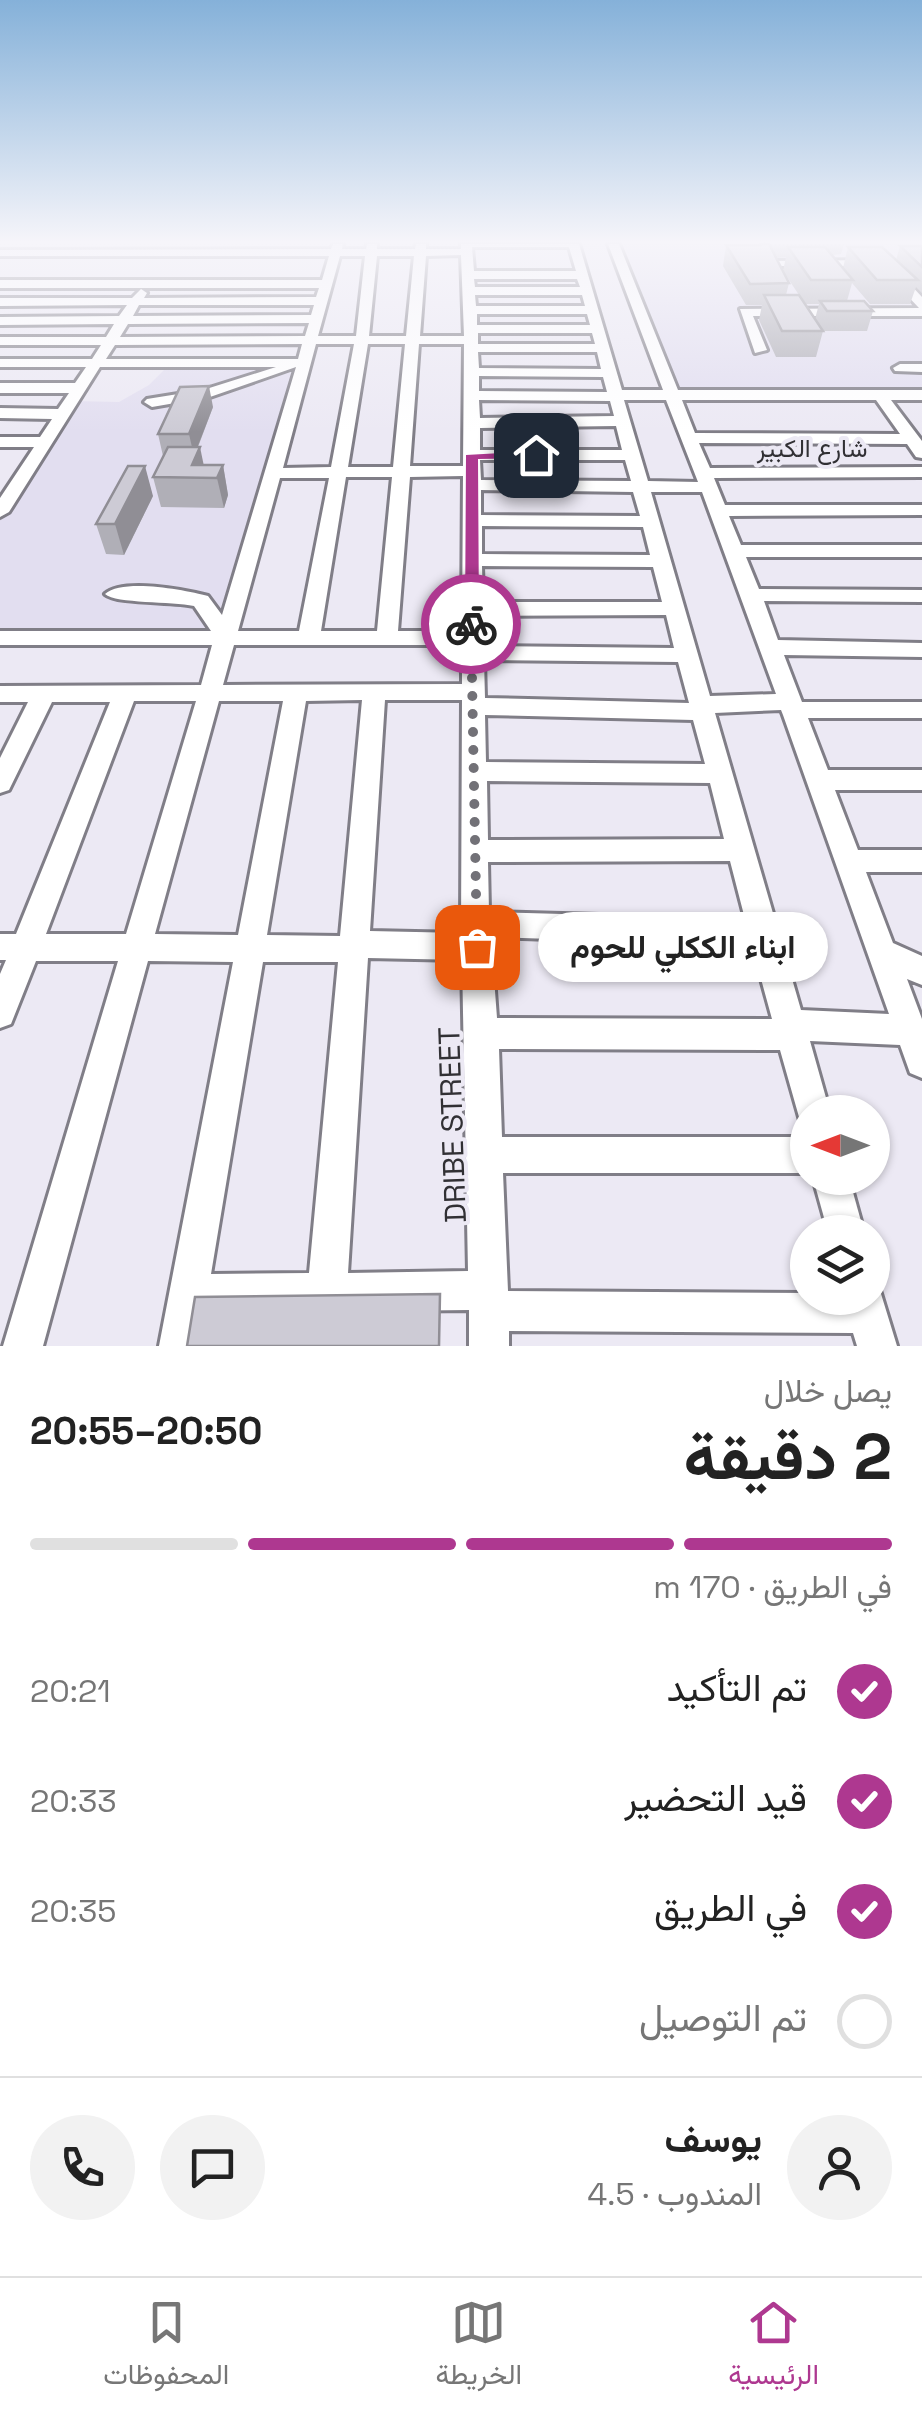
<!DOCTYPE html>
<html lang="ar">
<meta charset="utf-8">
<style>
body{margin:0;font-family:"Space Grotesk",Vazirmatn,sans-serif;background:#f2f2f2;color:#222;direction:rtl;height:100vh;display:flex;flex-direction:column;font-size:38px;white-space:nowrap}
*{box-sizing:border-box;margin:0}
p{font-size:32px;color:#767676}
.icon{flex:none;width:55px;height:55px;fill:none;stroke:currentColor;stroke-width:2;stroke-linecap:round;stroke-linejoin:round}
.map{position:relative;height:1346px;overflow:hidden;direction:ltr}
.drawer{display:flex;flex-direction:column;background:#fff;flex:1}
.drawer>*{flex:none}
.needle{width:65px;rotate:270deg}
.controls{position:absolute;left:790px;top:1095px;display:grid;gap:20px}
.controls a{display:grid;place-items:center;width:100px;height:100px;border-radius:50%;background:#fff;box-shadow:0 2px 8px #0004;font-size:50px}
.pin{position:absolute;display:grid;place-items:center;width:85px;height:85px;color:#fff;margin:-42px;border-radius:20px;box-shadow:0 5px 15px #0006}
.courier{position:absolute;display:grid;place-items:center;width:100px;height:100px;margin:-50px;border:8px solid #ae3890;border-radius:50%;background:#fff;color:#222;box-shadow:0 2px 12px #0007}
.bubble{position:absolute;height:70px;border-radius:35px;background:#fff;box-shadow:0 2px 8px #0004;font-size:32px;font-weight:700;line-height:70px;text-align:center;direction:rtl}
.head em{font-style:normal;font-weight:700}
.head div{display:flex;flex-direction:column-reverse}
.head{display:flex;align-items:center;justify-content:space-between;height:170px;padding:0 30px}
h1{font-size:65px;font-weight:700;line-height:75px}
.bar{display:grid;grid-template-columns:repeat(4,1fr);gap:15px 10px;align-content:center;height:120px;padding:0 30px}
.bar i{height:12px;border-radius:8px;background:#e0e0e0}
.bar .selected{background:#ae3890}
.bar p{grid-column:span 4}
.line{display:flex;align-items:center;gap:25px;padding:0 30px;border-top:2px solid #e0e0e0}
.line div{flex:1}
.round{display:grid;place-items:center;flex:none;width:105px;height:105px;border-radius:52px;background:#f2f2f2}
ol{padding:0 30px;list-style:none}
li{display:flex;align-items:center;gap:30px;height:110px}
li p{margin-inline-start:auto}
li .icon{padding:10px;border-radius:50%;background:#ae3890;color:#fff;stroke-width:4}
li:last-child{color:#767676}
li i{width:55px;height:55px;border:5px solid #e0e0e0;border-radius:50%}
.menu{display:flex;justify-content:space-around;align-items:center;height:140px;border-top:2px solid #e0e0e0;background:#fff;font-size:28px;color:#767676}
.menu a{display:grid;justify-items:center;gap:5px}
.menu .selected{color:#ae3890}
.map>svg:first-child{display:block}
.built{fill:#e2def0}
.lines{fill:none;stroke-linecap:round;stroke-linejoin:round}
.minor-casing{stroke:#807e87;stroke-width:6}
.minor{fill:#fff;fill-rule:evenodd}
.wall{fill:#b0afb7;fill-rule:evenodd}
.shaded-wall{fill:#908e95}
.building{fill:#cdcbd5;stroke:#908e95;stroke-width:2.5}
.route{fill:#ae3890}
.done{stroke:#727177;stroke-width:10;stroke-dasharray:0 18}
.labels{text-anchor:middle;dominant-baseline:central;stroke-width:8;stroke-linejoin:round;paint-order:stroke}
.far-street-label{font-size:25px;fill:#313034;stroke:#ece9f4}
.street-label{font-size:30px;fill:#313034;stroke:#ece9f4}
</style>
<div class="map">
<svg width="922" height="1346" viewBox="0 0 922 1346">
<rect width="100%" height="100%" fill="#ece9f4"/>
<g class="built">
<polygon points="619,244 922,244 922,387 674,388"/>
<polygon points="304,363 226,638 0,638 0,511 72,401 119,402 149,385 170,364"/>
</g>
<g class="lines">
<defs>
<g id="minor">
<path d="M333 244H343L342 249H366L367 244H377V249H415L416 244H426V249H461V244H579L622 390H663L608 244H619L678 390H922V400H891L922 441V458L916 457 907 444 699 443 710 468 922 467V477L714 478 725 505H922V515L729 516 741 545H922V557H746L759 589 922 590V602L764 601 778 640 922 643V657L784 655 802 702H922V718H808L828 770H922V790H835L858 850H922V872H866L893 943 922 956V985L907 979 922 1019V1078L910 1073 900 1045 810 1041 830 1112H808V1127L801 1124 780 1050 499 1049 502 1137H808V1173H503L508 1291 808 1293V1298H872V1282L878 1284 897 1346H857L853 1333 509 1331V1346H469V1310L205 1313 199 1346H159L233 962 148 961 43 1346H3L118 961H36L11 1024 0 1028V974L6 960H0V934H16L110 702H52L9 790 0 793V758L28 702H0V686L201 685 212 645H0V631H211L194 606C172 601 116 604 105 594 123 578 185 590 208 596L222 615 296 367 210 397 152 407 144 402 147 399 203 390 276 367H100L9 512 0 517V498L34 447H0V437H40L52 419 0 418V408L58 409 69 393H0V383H75L86 367H0V359H92L101 345H0V337H106L114 324 0 325V317L119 316 127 305 0 306V298H132L141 289 147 293 144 298 316 297 319 288H0V280H322L329 256H0V250L331 249ZM472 247H569L576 271H474ZM461 255 464 336H420L426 256ZM340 256H365L356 336H318ZM377 256H414L406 336H369ZM474 279H577L580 287H475ZM475 295H582L585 306H476ZM139 305H314L311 315 133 316ZM477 314H587L590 325H477ZM309 323 305 336 120 337 128 324ZM478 333H592L595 344H478ZM302 344 298 359H106L115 345ZM316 344H354L331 467 283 468ZM368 344H405L393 467H348ZM419 344H464L463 466H410ZM478 352H597L601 369 479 368ZM479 376 603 377 607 392 479 391ZM479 400 610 401 614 416 480 418ZM624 400H666L698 482 648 481ZM682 400H876L900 434 695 433ZM616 426 622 450H480V428ZM480 460H625L631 481 481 480ZM463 476 462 631H398L410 477ZM346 477H392L377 631H321ZM280 478H329L299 631H238ZM481 490 633 492 640 516 481 515ZM651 492H702L776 694 710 696ZM482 526 643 527 650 555 482 554ZM482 566 653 567 662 602H483ZM666 615 674 648 484 646 483 616ZM234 645H462V684L223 685ZM484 660 678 662 689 703 485 698ZM362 700 340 936 267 935 306 701ZM385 700H462L461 933 370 931ZM134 701H196L126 934H46ZM219 701H283L238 935 155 934ZM781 710 783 715 889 1014 801 1010 715 713ZM485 715 693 720 705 764 486 762ZM487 781 710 783 724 839 488 840ZM730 861 745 919 489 912 488 862ZM491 937 752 946 772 1019 497 1018ZM368 958 462 960 468 1271 348 1273ZM263 962H338L309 1273 211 1274Z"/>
<polygon points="878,260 891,264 922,297 922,316 753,316 767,350 755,353 740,309 919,308 883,270 873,266 775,266 781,279 775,283 769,279 764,261"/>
<polygon points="900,364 922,364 922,372 895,371 893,368"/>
<polygon points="813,1178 849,1178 864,1232 828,1232"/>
</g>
</defs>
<use href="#minor" class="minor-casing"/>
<use href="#minor" class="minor"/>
</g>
<g class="wall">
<path d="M743 244H844L841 254 832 255 843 268 848 247 896 260 900 246H922V293L916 287 910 304H870L852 283 847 301 873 311 867 331H823L816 357H776L759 320 762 305H746L723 266 726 245H744ZM786 257 783 271 799 295H786L789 283 776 258ZM805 304H819L815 319Z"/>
<polygon points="213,407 198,447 203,465 223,465 228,495 224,508 161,507 153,477 163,456 158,434"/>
<polygon points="153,496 124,555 106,554 96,524"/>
</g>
<g class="shaded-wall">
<polygon points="209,386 213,407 194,456 189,434"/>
<polygon points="200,447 206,476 192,465"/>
<polygon points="223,465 228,495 224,508 217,478"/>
<polygon points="145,466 153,496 124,555 115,524"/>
</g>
<g class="building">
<polygon points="760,244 769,244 789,283 750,284 726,245 762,245"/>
<polygon points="900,246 922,246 922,267"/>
<polygon points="788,247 825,247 853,280 811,280"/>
<polygon points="848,247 882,247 918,280 877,280"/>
<polygon points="764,295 799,295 823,331 782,331"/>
<polygon points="820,301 864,301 873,311 827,311"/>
<polygon points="209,386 189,434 158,434 180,387"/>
<polygon points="168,447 200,447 192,465 223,465 217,478 153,477"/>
<polygon points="128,466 145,466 115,524 96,524"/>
<polygon points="440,1294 439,1346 187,1346 195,1297"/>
</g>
<linearGradient id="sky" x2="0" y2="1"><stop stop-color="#85b1d9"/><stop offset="0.56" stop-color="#f6f5fa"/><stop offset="1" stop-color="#f6f5fa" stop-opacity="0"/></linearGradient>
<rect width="922" height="432" fill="url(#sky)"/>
<polygon class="route" points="536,451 540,458 478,459 479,624 465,628 466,455"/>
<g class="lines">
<polyline class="done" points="471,624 477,947"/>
</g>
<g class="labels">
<g class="far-street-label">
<text x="812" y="448">شارع الكبير</text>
</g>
<g class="street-label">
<text transform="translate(452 1125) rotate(-92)">DRIBE STREET</text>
</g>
</g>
</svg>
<div class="controls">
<a><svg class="needle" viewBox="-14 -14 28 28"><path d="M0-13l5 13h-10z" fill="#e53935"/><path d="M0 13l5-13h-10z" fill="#767676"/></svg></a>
<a><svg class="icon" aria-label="layers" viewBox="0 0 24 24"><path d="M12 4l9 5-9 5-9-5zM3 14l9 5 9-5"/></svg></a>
</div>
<div class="pin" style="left:477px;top:947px;background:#ea580c"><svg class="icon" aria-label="bag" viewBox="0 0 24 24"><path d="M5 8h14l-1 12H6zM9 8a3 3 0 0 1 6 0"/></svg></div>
<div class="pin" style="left:536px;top:455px;background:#1f2937"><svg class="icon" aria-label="home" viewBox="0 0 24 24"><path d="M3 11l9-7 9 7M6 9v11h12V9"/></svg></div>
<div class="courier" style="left:471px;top:624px"><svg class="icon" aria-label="bike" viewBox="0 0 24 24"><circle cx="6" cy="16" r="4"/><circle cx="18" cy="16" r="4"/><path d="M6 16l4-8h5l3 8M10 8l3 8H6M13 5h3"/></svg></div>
<div class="bubble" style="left:538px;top:912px;width:290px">ابناء الككلي للحوم</div>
</div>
<section class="drawer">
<div class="head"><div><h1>2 دقيقة</h1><p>يصل خلال</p></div><em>20:50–20:55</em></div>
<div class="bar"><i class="selected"></i><i class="selected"></i><i class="selected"></i><i></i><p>في الطريق · 170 m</p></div>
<ol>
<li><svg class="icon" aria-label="check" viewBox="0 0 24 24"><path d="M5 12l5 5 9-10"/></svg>تم التأكيد<p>20:21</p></li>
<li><svg class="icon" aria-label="check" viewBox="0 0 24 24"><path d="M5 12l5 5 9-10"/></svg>قيد التحضير<p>20:33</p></li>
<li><svg class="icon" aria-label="check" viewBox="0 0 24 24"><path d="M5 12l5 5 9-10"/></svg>في الطريق<p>20:35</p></li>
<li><i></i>تم التوصيل</li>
</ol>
<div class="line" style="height:180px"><a class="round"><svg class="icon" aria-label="person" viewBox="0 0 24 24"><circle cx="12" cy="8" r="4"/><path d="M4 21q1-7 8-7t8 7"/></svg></a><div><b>يوسف</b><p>المندوب · 4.5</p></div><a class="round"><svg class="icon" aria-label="chat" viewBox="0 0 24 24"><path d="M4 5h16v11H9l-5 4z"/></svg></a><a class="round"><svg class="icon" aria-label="phone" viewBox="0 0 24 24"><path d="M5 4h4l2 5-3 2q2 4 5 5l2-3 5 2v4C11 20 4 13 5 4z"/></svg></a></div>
</section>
<nav class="menu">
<a class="selected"><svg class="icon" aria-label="home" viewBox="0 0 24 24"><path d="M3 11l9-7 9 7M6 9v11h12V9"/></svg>الرئيسية</a>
<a><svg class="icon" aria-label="map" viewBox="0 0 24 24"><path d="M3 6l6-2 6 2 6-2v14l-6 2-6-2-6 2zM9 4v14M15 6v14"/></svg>الخريطة</a>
<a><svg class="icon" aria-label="saved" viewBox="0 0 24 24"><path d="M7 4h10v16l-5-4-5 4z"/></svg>المحفوظات</a>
</nav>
